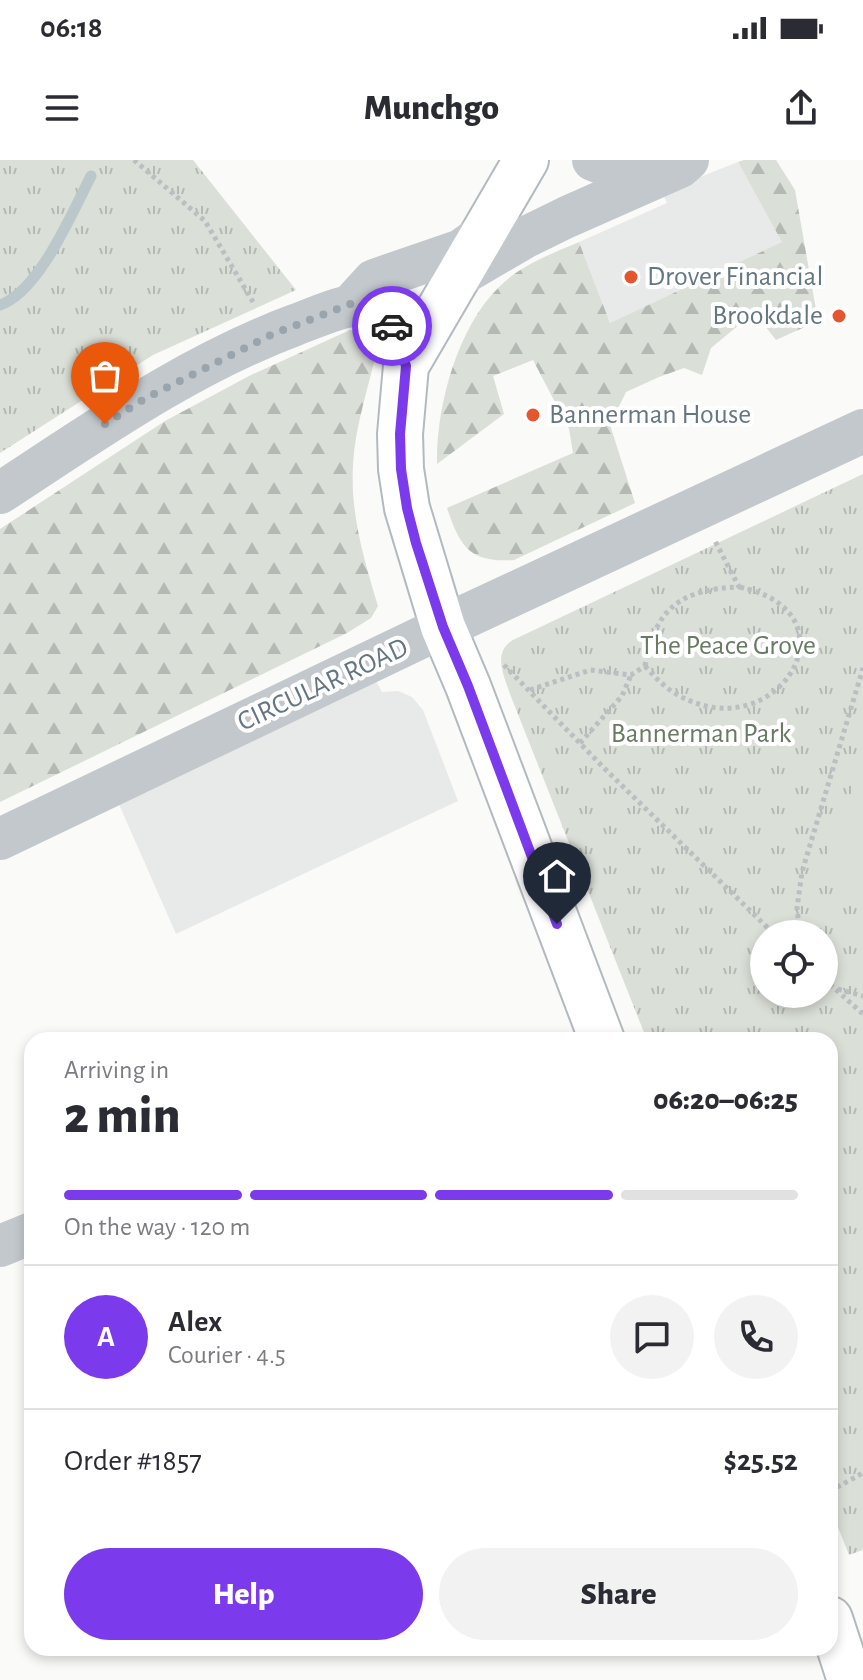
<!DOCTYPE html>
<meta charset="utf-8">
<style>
body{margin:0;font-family:"Alegreya Sans",sans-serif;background:#f2f2f3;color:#2b2b33;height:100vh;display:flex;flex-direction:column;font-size:30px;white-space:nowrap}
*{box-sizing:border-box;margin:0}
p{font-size:26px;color:#7c7c81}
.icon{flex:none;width:44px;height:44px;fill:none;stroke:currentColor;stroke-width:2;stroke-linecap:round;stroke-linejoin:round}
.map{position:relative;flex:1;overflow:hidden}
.panel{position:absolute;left:24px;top:872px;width:814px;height:624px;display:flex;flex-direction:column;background:#fff;border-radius:24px;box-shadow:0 4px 12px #0003}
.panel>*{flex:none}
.buttons{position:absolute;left:750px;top:760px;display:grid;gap:16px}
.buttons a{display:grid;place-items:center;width:88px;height:88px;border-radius:50%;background:#fff;box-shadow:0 4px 12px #0003;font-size:40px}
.pin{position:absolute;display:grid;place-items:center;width:68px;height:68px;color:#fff;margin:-82px -34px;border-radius:50% 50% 50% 0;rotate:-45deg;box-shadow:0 0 8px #0007}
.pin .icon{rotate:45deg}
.courier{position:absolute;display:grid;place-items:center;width:80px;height:80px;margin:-40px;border:6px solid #7c3aed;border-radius:50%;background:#fff;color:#222;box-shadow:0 2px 10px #0007}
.overview em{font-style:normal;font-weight:800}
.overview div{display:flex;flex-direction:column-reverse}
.overview{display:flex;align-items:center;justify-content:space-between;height:136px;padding:0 40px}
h1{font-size:52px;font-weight:800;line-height:60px}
.bar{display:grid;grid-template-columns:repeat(4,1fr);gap:12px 8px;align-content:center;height:96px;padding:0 40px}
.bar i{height:10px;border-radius:6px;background:#e1e1e2}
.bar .current{background:#7c3aed}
.bar p{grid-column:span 4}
.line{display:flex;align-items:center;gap:20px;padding:0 40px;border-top:2px solid #e1e1e2}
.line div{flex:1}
.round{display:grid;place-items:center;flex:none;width:84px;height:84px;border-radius:42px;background:#f2f2f3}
.cta{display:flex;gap:16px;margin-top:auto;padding:16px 40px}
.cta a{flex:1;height:92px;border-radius:48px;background:#7c3aed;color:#fff;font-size:32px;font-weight:800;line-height:92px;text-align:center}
.cta a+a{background:#f2f2f3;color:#2b2b33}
.status{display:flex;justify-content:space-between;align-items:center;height:56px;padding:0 40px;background:#fff;direction:ltr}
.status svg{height:22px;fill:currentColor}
header{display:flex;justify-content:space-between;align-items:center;height:104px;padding:0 40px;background:#fff;font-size:36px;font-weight:800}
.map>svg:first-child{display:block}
.built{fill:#e8e9e9}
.forest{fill:url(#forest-firs)}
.park{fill:url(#park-tufts);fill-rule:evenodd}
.pitch{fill:#dadfd7}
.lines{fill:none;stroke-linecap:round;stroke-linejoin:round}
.stream{stroke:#bbc7cb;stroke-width:11}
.secondary-casing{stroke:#b3babf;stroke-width:48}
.path{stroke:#bbbfc2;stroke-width:5;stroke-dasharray:4 4;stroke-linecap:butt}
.minor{stroke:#c3c8cc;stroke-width:42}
.tertiary{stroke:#c3c8cc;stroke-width:44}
.secondary{stroke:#fff;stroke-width:44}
.done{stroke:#99a4ac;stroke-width:8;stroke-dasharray:0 14.4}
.route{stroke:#7c3aed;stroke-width:10}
.poi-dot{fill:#e4572e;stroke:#fff;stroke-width:3}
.labels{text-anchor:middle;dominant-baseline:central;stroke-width:8;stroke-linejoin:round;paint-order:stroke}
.poi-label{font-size:28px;fill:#657683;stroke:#fff;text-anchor:start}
.park-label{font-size:28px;fill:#687a64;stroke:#fff}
.street-label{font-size:28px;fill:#657683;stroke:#fff}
</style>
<div class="status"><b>06:18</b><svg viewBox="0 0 49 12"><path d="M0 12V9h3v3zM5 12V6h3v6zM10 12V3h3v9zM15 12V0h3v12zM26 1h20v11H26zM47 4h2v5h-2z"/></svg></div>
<header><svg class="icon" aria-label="menu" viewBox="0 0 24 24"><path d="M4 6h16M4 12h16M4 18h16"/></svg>Munchgo<svg class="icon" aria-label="share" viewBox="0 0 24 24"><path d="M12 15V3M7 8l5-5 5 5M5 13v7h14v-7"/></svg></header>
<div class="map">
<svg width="863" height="1520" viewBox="0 0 863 1520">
<defs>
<pattern id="forest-firs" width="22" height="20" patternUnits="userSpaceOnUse" patternTransform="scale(2)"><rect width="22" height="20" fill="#dadfd7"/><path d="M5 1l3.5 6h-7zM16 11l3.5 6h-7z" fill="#b4b9b4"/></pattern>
<pattern id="park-tufts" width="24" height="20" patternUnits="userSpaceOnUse" patternTransform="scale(2)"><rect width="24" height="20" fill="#dadfd7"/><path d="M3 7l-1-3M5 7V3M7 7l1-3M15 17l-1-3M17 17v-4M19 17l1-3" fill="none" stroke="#b4b9b4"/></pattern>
</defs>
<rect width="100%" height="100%" fill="#fafaf8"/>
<g class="built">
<polygon points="738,2 783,82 610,163 579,82 667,43 662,32"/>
<polygon points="372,514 382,532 398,531 412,537 423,550 458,641 176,774 118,642"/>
</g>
<g class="forest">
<path d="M744 0H776L795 30 818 161 776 180 759 158 740 164 711 188 702 215 684 208 659 217 626 232 610 265 635 343 514 400C470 403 460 387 447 348L573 293 569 269 533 200 493 216 504 254 437 304C436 247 457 168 499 127 520 105 552 94 579 82L610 163 782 82 738 2Z"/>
<path d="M350 170 367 174 377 189C369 227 355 265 353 305 350 353 364 400 378 446L371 458 347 473 0 642V369L165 261 249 216Z"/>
</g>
<g class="park">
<polygon points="0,0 193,0 296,130 153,195 0,293"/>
<path d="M863 314V1390L849 1395 830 1347V880H647L510 534C504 515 492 493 513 480ZM764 774H824V834H764Z"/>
</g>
<polygon class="pitch" points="863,602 863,729 824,705"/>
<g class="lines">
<path class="stream" d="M0 145C39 132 72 53 91 16"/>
<defs>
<g id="secondary">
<polyline points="526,0 406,206 400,274 401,309 407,348 443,467 468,526 602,880"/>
<polyline points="830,1459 850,1520"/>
</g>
</defs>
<use href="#secondary" class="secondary-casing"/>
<g class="path">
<polyline points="134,0 205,61 253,142"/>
<polyline points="504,505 604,608 774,774"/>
<path d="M645 506C655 517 665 528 678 535 777 591 862 452 739 427"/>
<path d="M645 506C655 449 680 429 739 427L715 381"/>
<polyline points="530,530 590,510 631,515 645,506"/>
<polyline points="580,583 622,536 631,515"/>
<polyline points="800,774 797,748 802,712 863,508"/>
<polyline points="824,819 863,854"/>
<polyline points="838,829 863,836"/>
<polyline points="830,1331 863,1313"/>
</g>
<g class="minor">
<path d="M593 0C613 9 629 7 649 0"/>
<polyline points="459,116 524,78 567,57 680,7 688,0"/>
<polyline points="353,143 374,120 461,90 482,75"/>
<path d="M0 333C95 271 188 205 295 165 325 154 344 143 377 144L388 156 406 206"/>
<polyline points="0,679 443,467"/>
<polyline points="0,1086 32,1073"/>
</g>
<polyline class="tertiary" points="443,467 863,271"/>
<use href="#secondary" class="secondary"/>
</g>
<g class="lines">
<polyline class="done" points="105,264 146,238 273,174 353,143 377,144 388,156 392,166"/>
<polyline class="route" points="392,166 406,206 400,274 401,309 407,348 416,383 443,467 468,526 557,764"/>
</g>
<g class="poi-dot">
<circle cx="631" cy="117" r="8"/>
<circle cx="839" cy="156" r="8"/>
<circle cx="533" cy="255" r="8"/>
</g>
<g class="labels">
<g class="poi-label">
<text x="647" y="117">Drover Financial</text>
<text x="823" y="156" text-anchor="end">Brookdale</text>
<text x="549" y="255">Bannerman House</text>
</g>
<g class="park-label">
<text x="728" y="486">The Peace Grove</text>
<text x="701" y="574">Bannerman Park</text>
</g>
<g class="street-label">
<text transform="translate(323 525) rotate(-25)">CIRCULAR ROAD</text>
</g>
</g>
</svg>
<div class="buttons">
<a><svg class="icon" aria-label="locate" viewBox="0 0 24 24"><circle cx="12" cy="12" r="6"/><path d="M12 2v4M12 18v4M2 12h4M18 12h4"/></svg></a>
</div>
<div class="pin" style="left:105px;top:264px;background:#ea580c"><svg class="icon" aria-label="bag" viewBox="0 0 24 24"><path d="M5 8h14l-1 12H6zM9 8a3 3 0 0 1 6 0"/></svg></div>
<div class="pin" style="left:557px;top:764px;background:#1f2937"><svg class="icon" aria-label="home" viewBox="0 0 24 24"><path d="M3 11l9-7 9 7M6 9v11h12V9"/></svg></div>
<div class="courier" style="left:392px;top:166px"><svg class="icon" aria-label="car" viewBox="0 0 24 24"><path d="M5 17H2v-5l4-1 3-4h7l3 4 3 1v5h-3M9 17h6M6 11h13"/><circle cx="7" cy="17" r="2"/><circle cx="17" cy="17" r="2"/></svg></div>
<section class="panel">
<div class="overview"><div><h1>2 min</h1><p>Arriving in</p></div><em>06:20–06:25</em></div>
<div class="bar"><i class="current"></i><i class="current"></i><i class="current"></i><i></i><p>On the way · 120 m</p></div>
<div class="line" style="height:144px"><b class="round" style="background:#7c3aed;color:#fff">A</b><div><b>Alex</b><p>Courier · 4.5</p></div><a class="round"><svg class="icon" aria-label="chat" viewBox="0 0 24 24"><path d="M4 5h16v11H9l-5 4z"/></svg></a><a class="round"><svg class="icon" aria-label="phone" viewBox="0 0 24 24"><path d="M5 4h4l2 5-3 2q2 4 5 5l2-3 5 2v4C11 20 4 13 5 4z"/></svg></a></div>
<div class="line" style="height:104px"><div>Order #1857</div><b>$25.52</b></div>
<div class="cta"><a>Help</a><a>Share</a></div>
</section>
</div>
